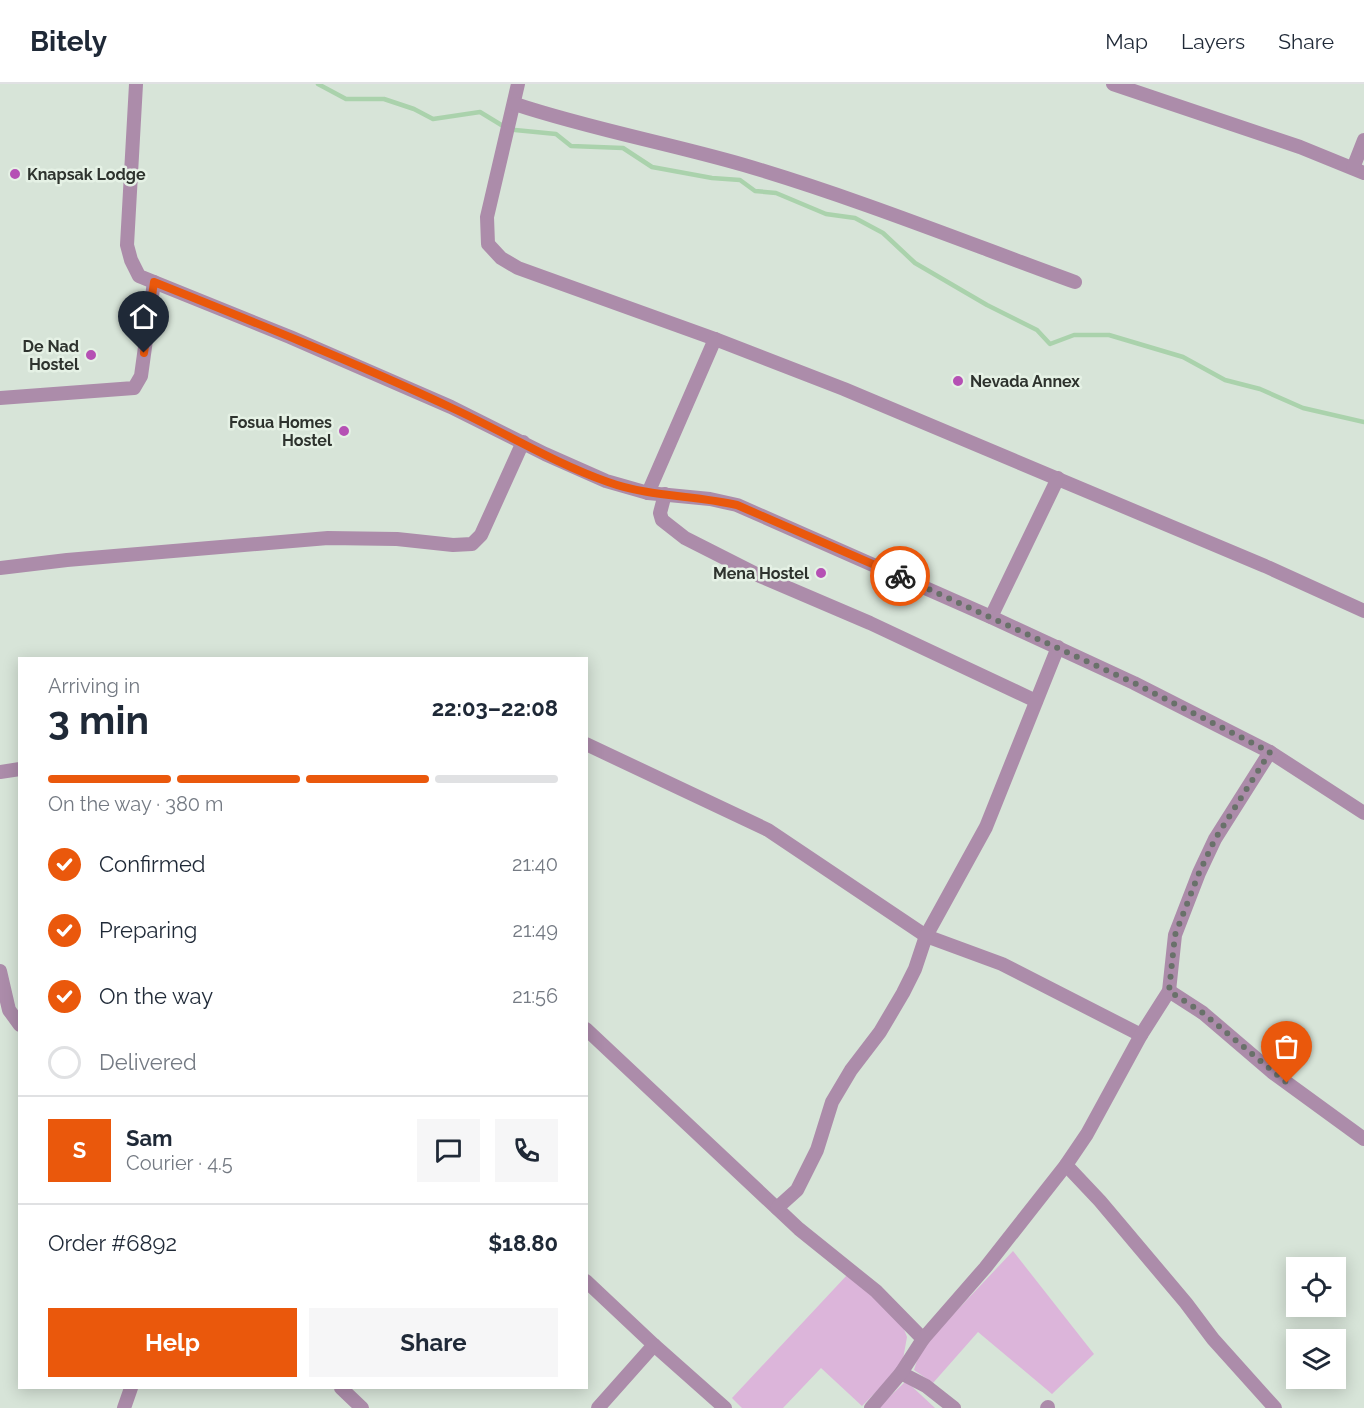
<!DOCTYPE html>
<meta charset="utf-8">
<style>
body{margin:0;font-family:Raleway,sans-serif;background:#f6f6f7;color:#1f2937;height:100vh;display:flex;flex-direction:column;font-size:22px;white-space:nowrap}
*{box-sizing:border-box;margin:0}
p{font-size:20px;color:#747a83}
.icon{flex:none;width:33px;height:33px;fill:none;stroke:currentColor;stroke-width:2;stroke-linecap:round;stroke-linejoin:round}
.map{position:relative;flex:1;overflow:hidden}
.sheet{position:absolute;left:18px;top:573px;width:570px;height:732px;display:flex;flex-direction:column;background:#fff;border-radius:0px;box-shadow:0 3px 15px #0003}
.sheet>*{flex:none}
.controls{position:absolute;left:1286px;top:1173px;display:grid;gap:12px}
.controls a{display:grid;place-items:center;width:60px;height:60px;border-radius:0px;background:#fff;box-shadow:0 3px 15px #0003;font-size:30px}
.pin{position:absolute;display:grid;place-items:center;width:51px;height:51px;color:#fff;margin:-62px -26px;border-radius:50% 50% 50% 0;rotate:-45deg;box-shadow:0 0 6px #0007}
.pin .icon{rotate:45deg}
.courier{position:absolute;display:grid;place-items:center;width:60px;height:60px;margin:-30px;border:4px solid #ea580c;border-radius:50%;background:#fff;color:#222;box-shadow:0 2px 8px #0007}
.head em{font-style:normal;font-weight:700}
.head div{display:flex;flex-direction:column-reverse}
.head{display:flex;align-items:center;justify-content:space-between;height:102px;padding:0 30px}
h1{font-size:39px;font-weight:700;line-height:45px}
.bar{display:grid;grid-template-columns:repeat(4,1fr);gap:9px 6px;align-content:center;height:72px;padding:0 30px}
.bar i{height:8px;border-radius:4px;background:#e0e1e3}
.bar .selected{background:#ea580c}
.bar p{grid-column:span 4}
.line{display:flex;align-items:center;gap:15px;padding:0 30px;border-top:2px solid #e0e1e3}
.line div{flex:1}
.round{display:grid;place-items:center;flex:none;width:63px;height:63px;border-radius:0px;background:#f6f6f7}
ol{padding:0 30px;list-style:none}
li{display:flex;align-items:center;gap:18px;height:66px}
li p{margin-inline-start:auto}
li .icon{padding:6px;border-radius:50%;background:#ea580c;color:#fff;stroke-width:4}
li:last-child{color:#747a83}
li i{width:33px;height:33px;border:3px solid #e0e1e3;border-radius:50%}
.primary-button{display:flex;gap:12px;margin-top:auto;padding:12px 30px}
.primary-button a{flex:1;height:69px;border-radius:0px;background:#ea580c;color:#fff;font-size:24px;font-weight:700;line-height:69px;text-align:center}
.primary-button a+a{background:#f6f6f7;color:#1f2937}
header{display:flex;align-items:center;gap:36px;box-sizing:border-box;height:84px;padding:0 30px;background:#fff;border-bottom:2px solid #e0e1e3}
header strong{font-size:28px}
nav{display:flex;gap:33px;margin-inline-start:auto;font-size:21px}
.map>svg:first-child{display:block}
.green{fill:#dcb5da}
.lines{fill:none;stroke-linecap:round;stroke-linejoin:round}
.stream{stroke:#aad2ac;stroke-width:4.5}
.street{stroke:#ac8caa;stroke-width:14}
.done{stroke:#69716a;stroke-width:6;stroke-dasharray:0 10.8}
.route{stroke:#ea580c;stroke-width:8}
.poi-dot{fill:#b550b4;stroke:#e5f1e5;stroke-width:2}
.labels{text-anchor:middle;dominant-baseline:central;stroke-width:5;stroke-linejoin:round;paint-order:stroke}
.poi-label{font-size:16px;font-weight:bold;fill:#2e332e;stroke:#e5f1e5;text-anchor:end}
</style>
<header>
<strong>Bitely</strong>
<nav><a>Map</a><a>Layers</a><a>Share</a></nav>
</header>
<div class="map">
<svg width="1364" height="1324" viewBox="0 0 1364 1324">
<rect width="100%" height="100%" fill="#d7e4d8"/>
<g class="green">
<polygon points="1013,1167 1094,1270 1052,1310 978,1248 933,1299 914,1286 919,1270 929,1256"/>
<polygon points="848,1190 902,1240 907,1253 903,1275 892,1292 862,1322 821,1284 783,1324 742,1324 732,1314"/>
<polygon points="906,1297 935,1324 878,1324"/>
</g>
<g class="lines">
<g class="stream">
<polyline points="318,0 346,15 384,15 414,25 433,35 480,28 503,42"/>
<polyline points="515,46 556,50 571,62 623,64 652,83 712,94 740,96 755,107 776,109 826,130 855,134 883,149 915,179 987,221 1037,246 1050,260 1074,251 1109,251 1183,273 1225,296 1260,305 1303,324 1364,338"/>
</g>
<g class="street">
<polyline points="136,0 127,161 131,176 139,192 290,253 451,323 545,370 606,397 648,409 710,415 737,421 991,533 1134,599 1270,668 1364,729"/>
<polyline points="518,0 487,133 488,160 501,174 518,184 715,255 844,305 1265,482 1364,527"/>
<polyline points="1113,0 1300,63 1364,89"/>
<path d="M515 20C590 45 668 59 744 81 856 114 965 158 1075 198"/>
<polyline points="1353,84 1364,56"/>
<polyline points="0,314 134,304 141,292 154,198"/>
<polyline points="648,409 715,255"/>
<polyline points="665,410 660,429 662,436 685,454 760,492 870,539 1036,617"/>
<polyline points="0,484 67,476 328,454 397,455 453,461 472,460 481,451 523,358"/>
<polyline points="991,533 1058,394"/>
<polyline points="586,660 768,746 926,852 1002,880 1141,951"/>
<polyline points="0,688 20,685"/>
<polyline points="0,887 9,926 20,941"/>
<polyline points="1169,907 1203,929 1272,988 1364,1055"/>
<polyline points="586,945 799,1145 876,1207 923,1255"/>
<polyline points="1066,1081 1100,1117 1186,1219 1213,1255 1275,1324"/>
<polyline points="777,1124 797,1106 817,1066 832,1018 851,986 880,948 903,909 915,885 926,852 986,743 1058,563"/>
<polyline points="586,1197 654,1261 725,1324"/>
<polyline points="901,1289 926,1302 954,1324"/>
<polyline points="341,1304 362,1324"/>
<polyline points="124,1324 131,1304"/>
<polyline points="598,1324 654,1261"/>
<polyline points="871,1324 901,1289 923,1255 985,1184 1066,1081 1087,1050 1141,951 1169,907 1175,851 1199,789 1215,755 1270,668"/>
<polyline points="1047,1324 1048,1323"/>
</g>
</g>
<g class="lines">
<polyline class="done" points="900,492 1134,599 1270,668 1215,755 1199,789 1175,851 1169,907 1203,929 1287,999"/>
<path class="route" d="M144 269 154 198C254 238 354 278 452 324 504 348 554 379 608 398 649 413 694 411 737 421L900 492"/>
</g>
<g class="poi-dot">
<circle cx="15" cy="90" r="6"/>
<circle cx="91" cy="271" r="6"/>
<circle cx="958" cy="297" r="6"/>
<circle cx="344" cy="347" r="6"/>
<circle cx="821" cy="489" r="6"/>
</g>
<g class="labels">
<g class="poi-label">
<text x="27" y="90" text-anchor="start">Knapsak Lodge</text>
<text x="79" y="262">De Nad<tspan x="79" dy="18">Hostel</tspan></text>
<text x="970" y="297" text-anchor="start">Nevada Annex</text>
<text x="332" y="338">Fosua Homes<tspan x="332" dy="18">Hostel</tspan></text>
<text x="809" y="489">Mena Hostel</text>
</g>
</g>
</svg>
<div class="controls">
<a><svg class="icon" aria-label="locate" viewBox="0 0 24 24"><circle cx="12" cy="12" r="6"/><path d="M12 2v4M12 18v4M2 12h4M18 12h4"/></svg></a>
<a><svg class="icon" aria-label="layers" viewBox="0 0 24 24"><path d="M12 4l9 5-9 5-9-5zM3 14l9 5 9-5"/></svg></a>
</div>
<div class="pin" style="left:1287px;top:999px;background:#ea580c"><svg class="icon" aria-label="bag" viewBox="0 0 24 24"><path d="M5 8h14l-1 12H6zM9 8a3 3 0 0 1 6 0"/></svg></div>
<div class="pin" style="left:144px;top:269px;background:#1f2937"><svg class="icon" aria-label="home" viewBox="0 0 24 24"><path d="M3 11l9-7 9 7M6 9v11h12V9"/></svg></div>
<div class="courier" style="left:900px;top:492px"><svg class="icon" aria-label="bike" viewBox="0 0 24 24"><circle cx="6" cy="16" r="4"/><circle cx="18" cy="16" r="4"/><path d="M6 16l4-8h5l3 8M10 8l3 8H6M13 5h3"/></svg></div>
<section class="sheet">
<div class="head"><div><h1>3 min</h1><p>Arriving in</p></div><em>22:03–22:08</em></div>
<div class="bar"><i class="selected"></i><i class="selected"></i><i class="selected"></i><i></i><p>On the way · 380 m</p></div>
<ol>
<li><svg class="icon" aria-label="check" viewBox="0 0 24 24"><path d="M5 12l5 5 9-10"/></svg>Confirmed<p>21:40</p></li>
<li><svg class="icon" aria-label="check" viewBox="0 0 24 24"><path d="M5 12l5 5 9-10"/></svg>Preparing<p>21:49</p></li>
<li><svg class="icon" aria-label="check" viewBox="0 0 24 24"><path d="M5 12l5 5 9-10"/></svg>On the way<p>21:56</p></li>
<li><i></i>Delivered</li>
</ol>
<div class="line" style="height:108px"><b class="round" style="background:#ea580c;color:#fff">S</b><div><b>Sam</b><p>Courier · 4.5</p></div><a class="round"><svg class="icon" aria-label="chat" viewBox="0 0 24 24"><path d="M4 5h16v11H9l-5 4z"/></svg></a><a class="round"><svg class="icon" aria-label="phone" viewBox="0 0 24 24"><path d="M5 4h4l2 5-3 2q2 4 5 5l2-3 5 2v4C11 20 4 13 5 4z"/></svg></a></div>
<div class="line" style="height:78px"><div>Order #6892</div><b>$18.80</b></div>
<div class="primary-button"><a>Help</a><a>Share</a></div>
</section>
</div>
